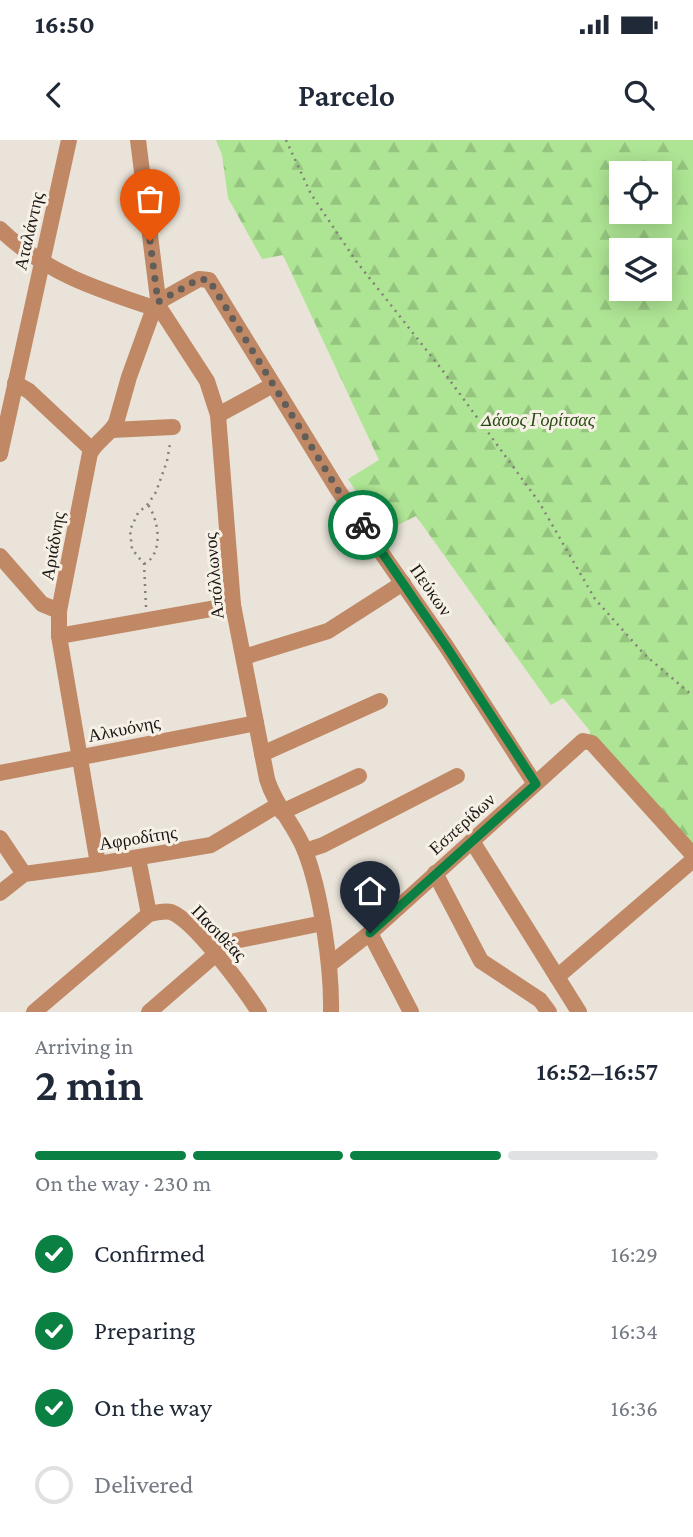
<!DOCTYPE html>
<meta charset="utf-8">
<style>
body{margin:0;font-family:"Crimson Pro",serif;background:#f6f6f7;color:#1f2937;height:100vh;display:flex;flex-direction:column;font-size:26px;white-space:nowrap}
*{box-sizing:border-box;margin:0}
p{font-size:23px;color:#747a83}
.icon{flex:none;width:38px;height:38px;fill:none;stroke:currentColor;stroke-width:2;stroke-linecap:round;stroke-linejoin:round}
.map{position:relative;height:872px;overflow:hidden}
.details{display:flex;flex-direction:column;background:#fff;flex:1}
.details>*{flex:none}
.buttons{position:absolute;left:609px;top:21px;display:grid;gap:14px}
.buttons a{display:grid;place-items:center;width:63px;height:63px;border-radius:0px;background:#fff;box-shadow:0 4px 18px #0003;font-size:35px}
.pin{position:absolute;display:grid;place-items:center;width:60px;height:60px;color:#fff;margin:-72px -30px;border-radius:50% 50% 50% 0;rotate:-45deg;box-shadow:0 0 7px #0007}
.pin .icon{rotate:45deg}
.courier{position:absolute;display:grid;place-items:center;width:70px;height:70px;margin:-35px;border:5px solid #0b8043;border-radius:50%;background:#fff;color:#222;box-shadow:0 2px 9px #0007}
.summary em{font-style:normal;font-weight:600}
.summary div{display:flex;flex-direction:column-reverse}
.summary{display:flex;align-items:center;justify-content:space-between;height:119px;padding:0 35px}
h1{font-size:46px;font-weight:600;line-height:52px}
.bar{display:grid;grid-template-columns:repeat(4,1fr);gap:10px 7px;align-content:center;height:84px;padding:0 35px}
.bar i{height:9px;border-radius:5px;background:#e0e1e3}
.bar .active{background:#0b8043}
.bar p{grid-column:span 4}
ol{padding:0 35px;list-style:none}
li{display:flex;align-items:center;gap:21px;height:77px}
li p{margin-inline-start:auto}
li .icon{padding:7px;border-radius:50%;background:#0b8043;color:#fff;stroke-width:4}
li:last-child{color:#747a83}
li i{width:38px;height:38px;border:4px solid #e0e1e3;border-radius:50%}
.status{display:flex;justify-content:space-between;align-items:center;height:49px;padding:0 35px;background:#fff;direction:ltr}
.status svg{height:19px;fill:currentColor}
header{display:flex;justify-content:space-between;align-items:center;height:91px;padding:0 35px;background:#fff;font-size:32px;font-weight:600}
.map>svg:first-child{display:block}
.forest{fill:url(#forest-firs);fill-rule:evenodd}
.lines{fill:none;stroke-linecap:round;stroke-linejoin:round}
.path{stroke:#847f79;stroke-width:2.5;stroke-dasharray:2 5;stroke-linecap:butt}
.street{stroke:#c18866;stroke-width:16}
.done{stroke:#615d58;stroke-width:7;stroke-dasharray:0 12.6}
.route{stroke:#0b8043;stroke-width:9}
.labels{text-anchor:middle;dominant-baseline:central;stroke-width:6;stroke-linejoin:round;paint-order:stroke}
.street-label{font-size:18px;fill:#181512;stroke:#f6f0e6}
.park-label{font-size:18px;font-style:italic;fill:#274b11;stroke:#f6f0e6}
</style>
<div class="status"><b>16:50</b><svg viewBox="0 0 49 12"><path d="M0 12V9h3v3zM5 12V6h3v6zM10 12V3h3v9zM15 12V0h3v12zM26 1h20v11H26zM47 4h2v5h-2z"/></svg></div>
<header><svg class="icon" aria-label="back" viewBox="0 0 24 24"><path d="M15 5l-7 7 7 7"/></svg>Parcelo<svg class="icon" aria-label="search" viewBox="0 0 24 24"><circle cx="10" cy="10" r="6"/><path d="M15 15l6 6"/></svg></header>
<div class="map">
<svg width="693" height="872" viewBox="0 0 693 872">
<defs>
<pattern id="forest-firs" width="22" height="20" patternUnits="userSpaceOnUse" patternTransform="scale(1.75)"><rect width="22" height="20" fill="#aee594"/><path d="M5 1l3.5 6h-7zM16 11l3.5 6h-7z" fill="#95c47f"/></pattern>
</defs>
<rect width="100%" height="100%" fill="#e9e3d9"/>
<path class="forest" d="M216 0H693V705L589 598 590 591 563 558 551 565 416 376 382 393 348 339 379 320 283 115 262 119 228 58 222 15ZM621 33H660V72H621ZM621 110H660V149H621Z"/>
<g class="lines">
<g class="path">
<polyline points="286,0 311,54 356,121 443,231 539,362 595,459 645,515 693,556"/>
<path d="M144 424C164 414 159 380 148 365"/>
<polyline points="146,467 144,424 132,409 130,390 138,373 148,364 156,352 167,321 170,304"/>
</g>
<g class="street">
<path d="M138 0 159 167 207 241 218 275 233 465 267 639C275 666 295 685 305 711 321 752 332 828 331 872"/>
<path d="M0 89C44 132 96 149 154 168"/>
<polyline points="15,243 29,251 92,310"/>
<polyline points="218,275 273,245"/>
<polyline points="112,290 173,287"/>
<polyline points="0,314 69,0"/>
<polyline points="0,416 42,464 59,471"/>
<polyline points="59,496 233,465"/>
<polyline points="244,517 328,491 403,443"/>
<polyline points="262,614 380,561"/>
<polyline points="0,633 256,583"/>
<polyline points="282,672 359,636"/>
<polyline points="0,698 24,734"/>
<polyline points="472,701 579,872"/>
<polyline points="305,711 323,705 457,636"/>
<path d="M138 718 149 774C155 773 164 770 171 772 195 781 244 849 259 872"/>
<path d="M98 724 59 496V471L90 313C97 301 109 295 116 283L129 237 154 168 158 162 199 139 209 140 338 350 446 506 535 644"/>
<polyline points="435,733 481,821 540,860 549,872"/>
<polyline points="0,753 24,734 98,724 211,705 278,665"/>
<polyline points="370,793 411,872"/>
<polyline points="213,811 225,803 323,783"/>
<polyline points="329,825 370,793 583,601 592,603 693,715"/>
<polyline points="557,837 693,720"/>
<polyline points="34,872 149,774"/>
<polyline points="149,872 216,814"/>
</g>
</g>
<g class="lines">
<polyline class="done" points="150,101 158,162 199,139 209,140 338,350 363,385"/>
<polyline class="route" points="363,385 446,506 536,644 370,793"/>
</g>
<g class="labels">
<g class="street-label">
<text transform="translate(29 91) rotate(-77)">Αταλάντης</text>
<text transform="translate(53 406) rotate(-80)">Αριάδνης</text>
<text transform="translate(214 436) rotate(-95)">Απόλλωνος</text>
<text transform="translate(431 450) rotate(55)">Πεύκων</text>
<text transform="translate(124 589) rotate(-11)">Αλκυόνης</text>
<text transform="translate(462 684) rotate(-42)">Εσπερίδων</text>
<text transform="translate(138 698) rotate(-9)">Αφροδίτης</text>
<text transform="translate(219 793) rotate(46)">Πασιθέας</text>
</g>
<g class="park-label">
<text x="538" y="280">Δάσος Γορίτσας</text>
</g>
</g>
</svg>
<div class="buttons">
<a><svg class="icon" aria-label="locate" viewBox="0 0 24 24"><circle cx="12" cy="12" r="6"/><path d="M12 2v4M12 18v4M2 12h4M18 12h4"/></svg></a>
<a><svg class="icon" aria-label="layers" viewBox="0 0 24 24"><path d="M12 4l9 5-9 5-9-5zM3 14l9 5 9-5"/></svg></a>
</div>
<div class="pin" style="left:150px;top:101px;background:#ea580c"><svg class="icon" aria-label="bag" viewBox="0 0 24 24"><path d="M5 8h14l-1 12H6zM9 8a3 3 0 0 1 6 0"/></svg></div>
<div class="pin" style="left:370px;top:793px;background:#1f2937"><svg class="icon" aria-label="home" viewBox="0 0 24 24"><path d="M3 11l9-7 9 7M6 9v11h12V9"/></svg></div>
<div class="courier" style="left:363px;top:385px"><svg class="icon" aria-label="bike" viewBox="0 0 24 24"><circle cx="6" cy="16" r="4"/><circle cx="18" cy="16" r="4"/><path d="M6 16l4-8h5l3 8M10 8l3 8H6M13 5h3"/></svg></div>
</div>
<section class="details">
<div class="summary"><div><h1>2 min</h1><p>Arriving in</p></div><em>16:52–16:57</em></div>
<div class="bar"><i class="active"></i><i class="active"></i><i class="active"></i><i></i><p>On the way · 230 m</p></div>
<ol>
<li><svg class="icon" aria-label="check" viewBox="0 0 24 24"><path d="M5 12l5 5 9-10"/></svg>Confirmed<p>16:29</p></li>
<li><svg class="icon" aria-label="check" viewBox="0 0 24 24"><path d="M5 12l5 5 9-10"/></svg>Preparing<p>16:34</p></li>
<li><svg class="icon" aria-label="check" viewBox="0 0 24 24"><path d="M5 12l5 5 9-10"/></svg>On the way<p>16:36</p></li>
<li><i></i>Delivered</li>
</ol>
</section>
